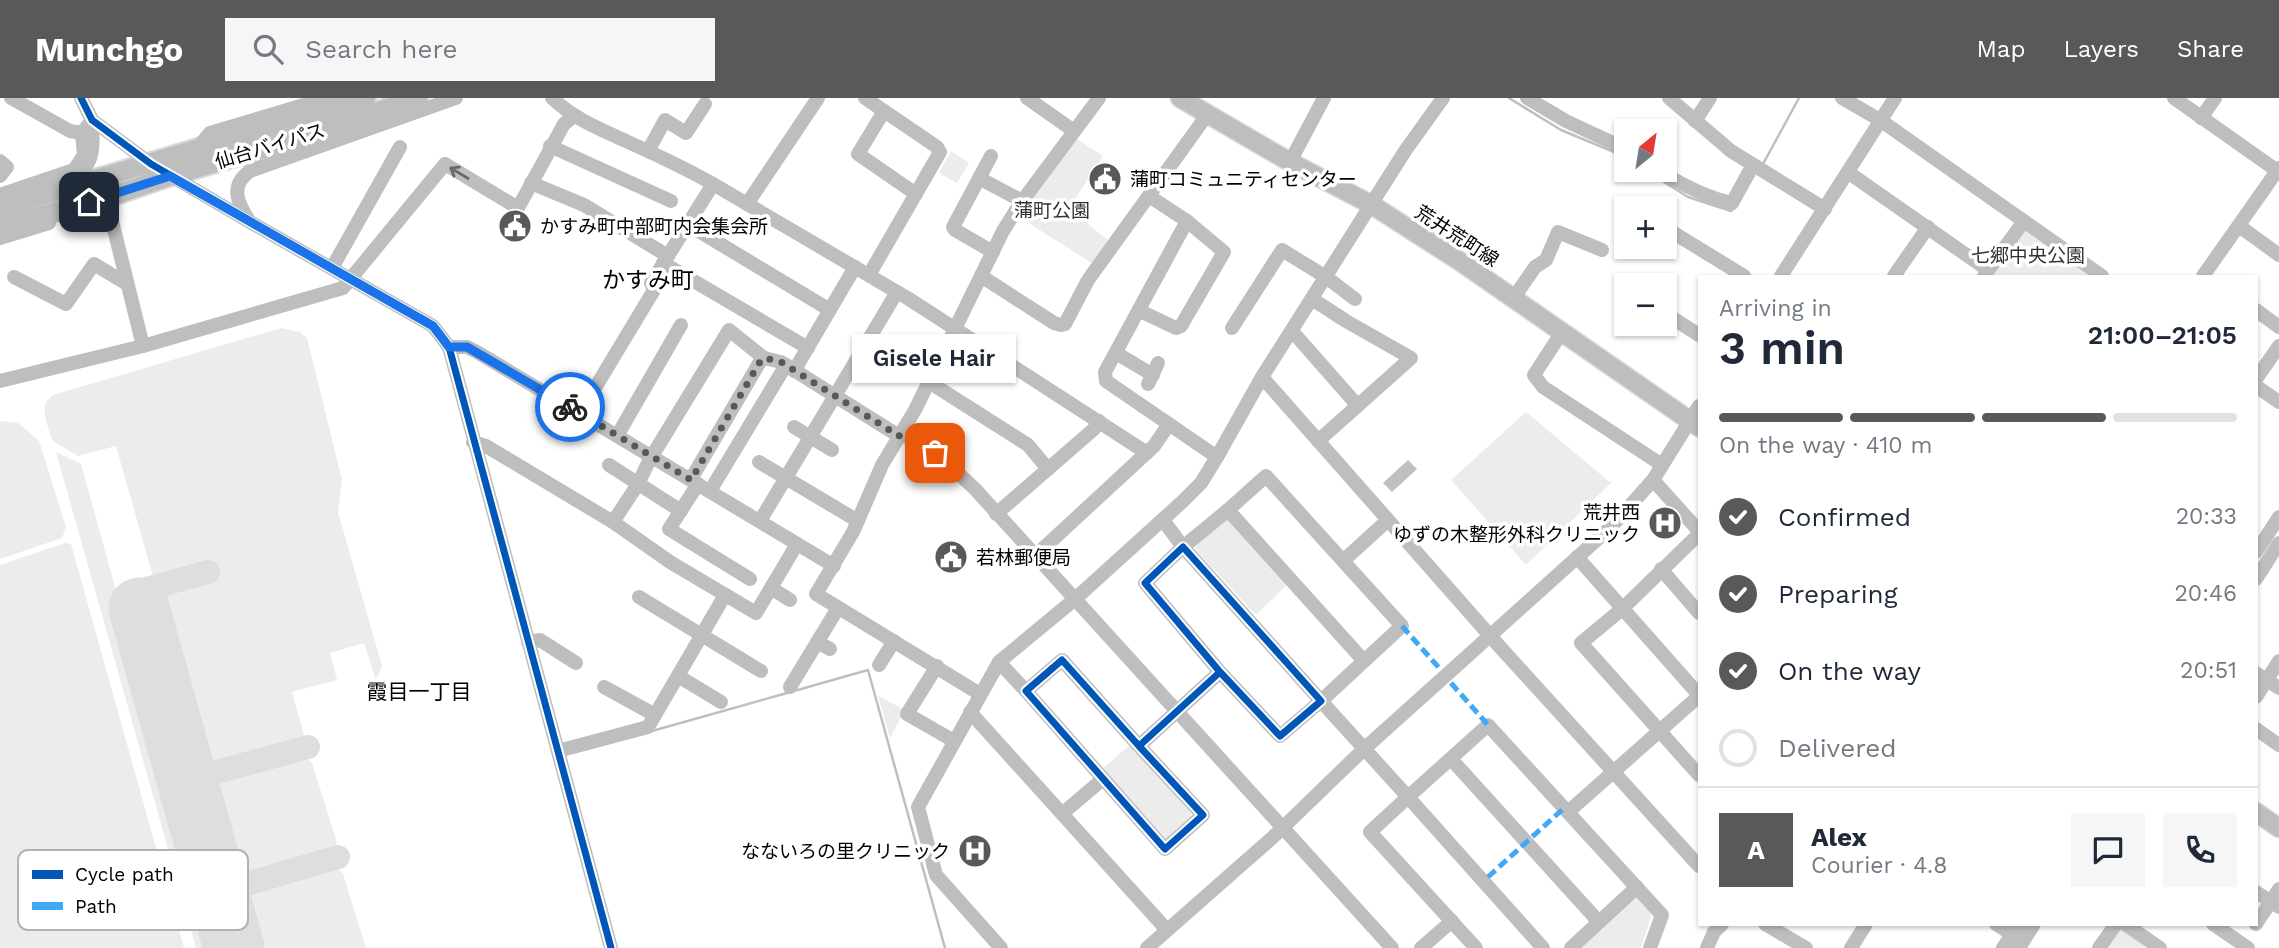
<!DOCTYPE html>
<meta charset="utf-8">
<style>
body{margin:0;font-family:"Work Sans","Noto Sans JP",sans-serif;background:#f6f6f7;color:#1f2937;height:100vh;display:flex;flex-direction:column;font-size:26px;white-space:nowrap}
*{box-sizing:border-box;margin:0}
p{font-size:23px;color:#747a83}
.icon{flex:none;width:38px;height:38px;fill:none;stroke:currentColor;stroke-width:2;stroke-linecap:round;stroke-linejoin:round}
.map{position:relative;flex:1;overflow:hidden}
.panel{position:absolute;left:1698px;top:177px;width:560px;height:651px;display:flex;flex-direction:column;background:#fff;border-radius:0px;box-shadow:0 2px 5px #0004}
.panel>*{flex:none}
.needle{width:46px;rotate:30deg}
.controls{position:absolute;left:1614px;top:21px;display:grid;gap:14px}
.controls a{display:grid;place-items:center;width:63px;height:63px;border-radius:0px;background:#fff;box-shadow:0 2px 5px #0004;font-size:35px}
.pin{position:absolute;display:grid;place-items:center;width:60px;height:60px;color:#fff;margin:-30px;border-radius:14px;box-shadow:0 4px 10px #0006}
.courier{position:absolute;display:grid;place-items:center;width:70px;height:70px;margin:-35px;border:5px solid #1a73e8;border-radius:50%;background:#fff;color:#222;box-shadow:0 2px 9px #0007}
.bubble{position:absolute;height:49px;border-radius:0px;background:#fff;box-shadow:0 2px 5px #0004;font-size:23px;font-weight:600;line-height:49px;text-align:center}
.headline em{font-style:normal;font-weight:600}
.headline div{display:flex;flex-direction:column-reverse}
.headline{display:flex;align-items:center;justify-content:space-between;height:119px;padding:0 21px}
h1{font-size:46px;font-weight:600;line-height:52px}
.bar{display:grid;grid-template-columns:repeat(4,1fr);gap:10px 7px;align-content:center;height:84px;padding:0 21px}
.bar i{height:9px;border-radius:5px;background:#e0e1e3}
.bar .current{background:#595959}
.bar p{grid-column:span 4}
.line{display:flex;align-items:center;gap:18px;padding:0 21px;border-top:2px solid #e0e1e3}
.line div{flex:1}
.round{display:grid;place-items:center;flex:none;width:74px;height:74px;border-radius:0px;background:#f6f6f7}
ol{padding:0 21px;list-style:none}
li{display:flex;align-items:center;gap:21px;height:77px}
li p{margin-inline-start:auto}
li .icon{padding:7px;border-radius:50%;background:#595959;color:#fff;stroke-width:4}
li:last-child{color:#747a83}
li i{width:38px;height:38px;border:4px solid #e0e1e3;border-radius:50%}
header{display:flex;align-items:center;gap:42px;box-sizing:border-box;height:98px;padding:0 35px;background:#595959;color:#fff}
header strong{font-size:33px}
nav{display:flex;gap:38px;margin-inline-start:auto;font-size:24px}
.search{width:490px;height:63px;background:#f6f6f7;display:flex;align-items:center;gap:18px;box-sizing:border-box;padding:0 24px;border-radius:0px;color:#747a83;font-size:26px}
.map>svg:first-child{display:block}
.green{fill:#ececec}
.water{fill:#bfbfbf}
.lines{fill:none;stroke-linecap:round;stroke-linejoin:round}
.stream{stroke:#bfbfbf;stroke-width:2.5}
.taxiway{stroke:#dedede;stroke-width:24}
.runway{stroke:#dedede;stroke-width:61}
.major-casing{stroke:#dbdbdb;stroke-width:21}
.highway-casing{stroke:#dbdbdb;stroke-width:23}
.minor{stroke:#bebebe;stroke-width:14}
.major{stroke:#bebebe;stroke-width:18}
.highway{stroke:#bebebe;stroke-width:19}
.quiet{stroke:#3fa9f5;stroke-width:5;stroke-dasharray:10 5;stroke-linecap:butt}
.cycleway-casing{stroke:#fff;stroke-width:11}
.cycleway{stroke:#0057b8;stroke-width:7}
.oneway{stroke:#686868}
.done{stroke:#595959;stroke-width:7;stroke-dasharray:0 12.6}
.route{stroke:#1a73e8;stroke-width:9}
.labels{text-anchor:middle;dominant-baseline:central;stroke-width:7;stroke-linejoin:round;paint-order:stroke}
.street-label{font-size:19px;fill:#000;stroke:#fff}
.poi-label{font-size:19px;fill:#000;stroke:#fff;text-anchor:start}
.park-label{font-size:19px;fill:#333;stroke:#fff}
.neighbourhood-label{font-size:21px;fill:#000;stroke:#fff}
.quarter-label{font-size:23px;fill:#000;stroke:#fff}
.key{fill:#fff;stroke:#b2b2b2;stroke-width:2}
.key-label{font-size:19px;fill:#000}
</style>
<header>
<strong>Munchgo</strong>
<div class="search"><svg class="icon" aria-label="search" viewBox="0 0 24 24"><circle cx="10" cy="10" r="6"/><path d="M15 15l6 6"/></svg>Search here</div>
<nav><a>Map</a><a>Layers</a><a>Share</a></nav>
</header>
<div class="map">
<svg width="2279" height="850" viewBox="0 0 2279 850">
<rect width="100%" height="100%" fill="#fff"/>
<g class="green">
<polygon points="1077,41 1103,58 1075,101 1078,118 1114,147 1098,169 1021,120 1028,106"/>
<polygon points="951,53 969,65 957,85 939,75"/>
<polygon points="2028,130 2094,178 1987,178 2021,131"/>
<path d="M281 230 300 234 307 240 342 382 338 414 382 568 376 582 364 545 330 555 337 582 292 594 304 637 300 645 217 667 206 662 202 655 157 495 161 489 210 478 209 471 157 483 154 482 116 348 78 358 53 343C48 328 37 308 53 297Z"/>
<polygon points="1526,314 1611,385 1526,467 1451,382"/>
<polygon points="0,323 18,325 39,343 66,429 62,440 0,461"/>
<polygon points="56,354 81,366 215,850 196,850"/>
<polygon points="1229,418 1289,485 1256,517 1196,452 1196,444"/>
<polygon points="65,445 71,446 184,850 0,850 0,467"/>
<polygon points="878,598 905,612 890,640"/>
<polygon points="1131,646 1191,712 1191,721 1168,741 1162,741 1100,673"/>
<polygon points="298,658 307,660 312,665 337,745 330,757 253,779 242,777 234,770 214,697 216,688 226,678"/>
<polygon points="331,769 338,771 343,776 366,850 256,850 244,807 251,794"/>
<polygon points="1633,798 1641,798 1652,815 1641,850 1576,850"/>
<polygon points="2122,830 2150,850 2101,850"/>
</g>
<polygon class="water" points="1408,362 1417,371 1392,394 1383,385"/>
<g class="lines">
<g class="stream">
<polyline points="1509,0 1561,32 1626,59"/>
<polyline points="1763,66 1799,0"/>
<polyline points="1645,72 1688,99 1731,113 1734,110"/>
<polyline points="794,593 868,572 945,850"/>
<polyline points="652,633 787,595"/>
</g>
<g class="taxiway">
<polyline points="135,494 208,474"/>
<polyline points="188,682 308,649"/>
<polyline points="219,794 338,759"/>
</g>
<polyline class="runway" points="139,510 234,850"/>
<defs>
<g id="major">
<polyline points="1180,0 1290,64 1372,107 1461,164 1699,329"/>
<polyline points="2256,714 2279,730"/>
</g>
<g id="highway">
<polyline points="0,110 366,0"/>
<polyline points="0,129 112,98 170,78 303,39 418,0"/>
</g>
</defs>
<use href="#major" class="major-casing"/>
<use href="#highway" class="highway-casing"/>
<g class="minor">
<polyline points="11,0 70,33 82,35"/>
<polyline points="81,0 92,22 151,66 250,124 433,228 449,249 611,850"/>
<path d="M552 0C574 21 600 31 628 44 657 57 685 70 713 86L651 185 654 192 580 315"/>
<polyline points="865,0 937,49 940,54 869,177"/>
<polyline points="1027,0 1074,33"/>
<polyline points="1527,0 1566,23 1626,51"/>
<polyline points="1669,0 1731,53 1825,111"/>
<polyline points="1842,0 1880,22 2102,178"/>
<polyline points="2174,0 2279,74"/>
<polyline points="884,13 858,56 916,96"/>
<polyline points="2201,20 2215,0"/>
<polyline points="1695,23 1710,0"/>
<polyline points="550,48 671,103"/>
<polyline points="196,52 210,35 327,0"/>
<polyline points="648,53 665,22 686,35 705,6"/>
<polyline points="991,58 953,129 955,132 993,154"/>
<polyline points="0,63 7,69 0,78"/>
<polyline points="1290,64 1324,0"/>
<path d="M1659 72C1682 87 1705 99 1732 105L1753 67"/>
<polyline points="1849,75 1988,172"/>
<polyline points="979,80 1022,103"/>
<path d="M62 83C96 72 93 53 92 22"/>
<polyline points="531,85 584,107 668,158"/>
<polyline points="713,86 909,201 1147,355"/>
<polyline points="0,97 74,72 84,57 82,35 92,22"/>
<polyline points="747,106 818,0"/>
<polyline points="108,107 143,248"/>
<path d="M248 121C237 104 230 87 250 73L456 0"/>
<polyline points="1187,123 1105,274 1106,283 1217,359 1262,279 1405,53 1443,0"/>
<polyline points="687,126 830,212"/>
<polyline points="2239,128 2279,157"/>
<polyline points="1664,129 1744,178"/>
<polyline points="0,140 49,125"/>
<polyline points="663,165 808,250"/>
<polyline points="332,170 400,49"/>
<polyline points="981,178 1054,225 1061,227 1065,226 1088,182 1207,17"/>
<polyline points="1781,178 1895,0"/>
<polyline points="1894,178 1928,129"/>
<polyline points="1984,178 2024,123"/>
<polyline points="2203,178 2279,70"/>
<polyline points="14,179 66,206 94,166 127,186"/>
<polyline points="1312,201 1346,223 1411,260 1318,343"/>
<polyline points="1513,201 1535,169 1546,162 1558,134 1602,152"/>
<polyline points="2256,212 2279,229"/>
<polyline points="1140,213 1176,230 1181,228 1224,154 1187,123 1149,98"/>
<polyline points="1674,221 1699,237"/>
<polyline points="1232,230 1282,152 1326,179 1355,201"/>
<polyline points="1292,233 1358,308"/>
<polyline points="1562,234 1534,277 1543,289 1662,367"/>
<polyline points="449,249 467,249 477,254 834,468"/>
<polyline points="1116,255 1153,277"/>
<polyline points="794,273 855,169"/>
<polyline points="1262,279 1500,549 1699,768"/>
<polyline points="2256,281 2279,248"/>
<polyline points="0,283 143,248 343,190 445,66 518,110 564,26 574,18"/>
<polyline points="929,284 1028,347 1048,371"/>
<polyline points="1148,286 1158,265"/>
<polyline points="2256,288 2279,304"/>
<polyline points="794,329 832,352"/>
<path d="M901 335C929 351 952 368 975 391L1392 850"/>
<polyline points="617,338 681,227"/>
<polyline points="473,344 486,348 613,424 670,464 756,515 797,446"/>
<polyline points="759,364 858,423"/>
<polyline points="609,367 681,413"/>
<polyline points="691,381 761,262 764,260 781,264 899,338"/>
<polyline points="1653,382 1699,433"/>
<polyline points="698,386 669,431 750,481"/>
<polyline points="710,393 786,267"/>
<polyline points="1228,412 1266,378 1402,528 1364,563"/>
<polyline points="996,416 1094,331 1099,323"/>
<polyline points="1163,422 1183,449 1228,412 1364,563 1321,603 1408,699 1370,734 1476,850"/>
<polyline points="760,423 897,194"/>
<polyline points="613,424 638,386 649,363 729,232 764,260"/>
<polyline points="1699,436 1622,511 1581,545 1699,677"/>
<polyline points="2256,454 2279,419"/>
<polyline points="1035,458 1154,348 1169,326"/>
<polyline points="1577,459 1699,597"/>
<polyline points="1344,462 1388,422"/>
<polyline points="1661,471 1699,515"/>
<polyline points="2256,481 2279,445"/>
<polyline points="771,490 790,502"/>
<polyline points="639,499 761,573"/>
<polyline points="528,544 540,542 576,565"/>
<polyline points="817,544 830,551"/>
<polyline points="999,564 1026,593"/>
<polyline points="879,567 894,543"/>
<polyline points="937,568 907,616 954,643"/>
<polyline points="2256,575 2279,590"/>
<polyline points="678,578 721,604"/>
<polyline points="604,589 655,617"/>
<polyline points="790,589 838,510"/>
<polyline points="980,596 816,496 853,434 882,367 915,312 1003,133 1020,106 1099,0"/>
<polyline points="2256,599 2279,563"/>
<polyline points="970,614 1167,832"/>
<polyline points="2256,631 2279,647"/>
<polyline points="1139,648 1062,562 1026,593 1165,751 1203,717 1139,648 1220,574 1280,638 1321,603 1183,449 1145,485 1220,574"/>
<polyline points="558,653 648,629 725,497"/>
<polyline points="1451,661 1599,824"/>
<polyline points="1568,714 1699,598"/>
<polyline points="1063,715 1103,681"/>
<polyline points="2256,794 2279,809"/>
<polyline points="1765,826 1806,850"/>
<polyline points="1996,826 2012,836"/>
<polyline points="2125,826 2160,850"/>
<polyline points="2213,826 2248,850"/>
<polyline points="2256,826 2279,791"/>
<polyline points="1001,850 936,777 918,709 999,564 1075,501 1182,404 1201,385 1217,359"/>
<polyline points="1147,850 1272,740 1364,651 1611,429 1653,382 1699,308"/>
<polyline points="1421,850 1452,823"/>
<polyline points="1543,850 1408,699 1488,627 1662,817 1650,850"/>
<polyline points="1571,850 1637,789"/>
<polyline points="1707,850 1714,834 1722,826"/>
<polyline points="1851,850 1866,826"/>
<polyline points="2003,850 2019,826"/>
<polyline points="2019,850 2034,826"/>
<polyline points="2099,850 2116,826"/>
</g>
<use href="#major" class="major"/>
<use href="#highway" class="highway"/>
<g class="quiet">
<polyline points="1402,528 1440,571"/>
<polyline points="1451,585 1488,627"/>
<polyline points="1488,779 1564,710"/>
</g>
<defs>
<g id="cycleway">
<polyline points="81,0 92,22 151,66 250,124 433,228 449,249 611,850"/>
<polyline points="1139,648 1062,562 1026,593 1165,751 1203,717 1139,648 1220,574 1280,638 1321,603 1183,449 1145,485 1220,574"/>
</g>
</defs>
<use href="#cycleway" class="cycleway-casing"/>
<use href="#cycleway" class="cycleway"/>
</g>
<defs><path id="oneway-shaft" d="M-6 0H5M1.5-3L5.5 0L1.5 3" fill="none" stroke-width="1.6" stroke-linecap="round" stroke-linejoin="round" transform="scale(1.75)"/></defs>
<use class="oneway" href="#oneway-shaft" transform="translate(459 75) rotate(-149)"/>
<g class="lines">
<polyline class="done" points="570,309 691,382 761,262 764,260 781,264 899,338 901,335 935,355"/>
<polyline class="route" points="89,104 170,78 433,228 449,249 467,249 570,309"/>
</g>
<defs>
<symbol id="civic-disc" viewBox="-11 -11 22 22"><circle r="9.5" fill="#595959" stroke="#fff"/><path d="M-.6-6.5H3V-4.5H.6V-3L4-1V1h2V6H-6V1h2V-1L-.6-3ZM-1.2 2.5V6h2.4V2.5Z" fill="#fff"/></symbol>
<symbol id="hospital-disc" viewBox="-11 -11 22 22"><circle r="9.5" fill="#595959" stroke="#fff"/><path d="M-5-5h3v3.5h4V-5h3V5h-3V1.5h-4V5h-3Z" fill="#fff"/></symbol>
</defs>
<g fill-rule="evenodd">
<use href="#civic-disc" x="1086" y="62" width="38" height="38"/>
<use href="#civic-disc" x="496" y="109" width="38" height="38"/>
<use href="#hospital-disc" x="1646" y="406" width="38" height="38"/>
<use href="#civic-disc" x="932" y="440" width="38" height="38"/>
<use href="#hospital-disc" x="956" y="734" width="38" height="38"/>
</g>
<g class="labels">
<g class="street-label">
<text transform="translate(270 48) rotate(-17)">仙台バイパス</text>
<text transform="translate(1457 138) rotate(33)">荒井荒町線</text>
</g>
<g class="poi-label">
<text x="1130" y="81">蒲町コミュニティセンター</text>
<text x="540" y="128">かすみ町中部町内会集会所</text>
<text x="1640" y="414" text-anchor="end">荒井西<tspan x="1640" dy="22">ゆずの木整形外科クリニック</tspan></text>
<text x="976" y="459">若林郵便局</text>
<text x="950" y="753" text-anchor="end">なないろの里クリニック</text>
</g>
<g class="park-label">
<text x="1052" y="112">蒲町公園</text>
<text x="2028" y="157">七郷中央公園</text>
</g>
<g class="neighbourhood-label">
<text x="419" y="593">霞目一丁目</text>
</g>
<g class="quarter-label">
<text x="648" y="182">かすみ町</text>
</g>
</g>
<rect x="18" y="752" width="230" height="80" rx="10" class="key"/>
<rect x="32" y="772" width="31" height="9" fill="#0057b8"/>
<rect x="32" y="804" width="31" height="8" fill="#3fa9f5"/>
<g class="key-label">
<text x="75" y="783">Cycle path</text>
<text x="75" y="815">Path</text>
</g>
</svg>
<div class="controls">
<a><svg class="needle" viewBox="-14 -14 28 28"><path d="M0-13l5 13h-10z" fill="#e53935"/><path d="M0 13l5-13h-10z" fill="#747a83"/></svg></a>
<a>+</a>
<a>−</a>
</div>
<div class="pin" style="left:935px;top:355px;background:#ea580c"><svg class="icon" aria-label="bag" viewBox="0 0 24 24"><path d="M5 8h14l-1 12H6zM9 8a3 3 0 0 1 6 0"/></svg></div>
<div class="pin" style="left:89px;top:104px;background:#1f2937"><svg class="icon" aria-label="home" viewBox="0 0 24 24"><path d="M3 11l9-7 9 7M6 9v11h12V9"/></svg></div>
<div class="courier" style="left:570px;top:309px"><svg class="icon" aria-label="bike" viewBox="0 0 24 24"><circle cx="6" cy="16" r="4"/><circle cx="18" cy="16" r="4"/><path d="M6 16l4-8h5l3 8M10 8l3 8H6M13 5h3"/></svg></div>
<div class="bubble" style="left:852px;top:236px;width:164px">Gisele Hair</div>
<section class="panel">
<div class="headline"><div><h1>3 min</h1><p>Arriving in</p></div><em>21:00–21:05</em></div>
<div class="bar"><i class="current"></i><i class="current"></i><i class="current"></i><i></i><p>On the way · 410 m</p></div>
<ol>
<li><svg class="icon" aria-label="check" viewBox="0 0 24 24"><path d="M5 12l5 5 9-10"/></svg>Confirmed<p>20:33</p></li>
<li><svg class="icon" aria-label="check" viewBox="0 0 24 24"><path d="M5 12l5 5 9-10"/></svg>Preparing<p>20:46</p></li>
<li><svg class="icon" aria-label="check" viewBox="0 0 24 24"><path d="M5 12l5 5 9-10"/></svg>On the way<p>20:51</p></li>
<li><i></i>Delivered</li>
</ol>
<div class="line" style="height:126px"><b class="round" style="background:#595959;color:#fff">A</b><div><b>Alex</b><p>Courier · 4.8</p></div><a class="round"><svg class="icon" aria-label="chat" viewBox="0 0 24 24"><path d="M4 5h16v11H9l-5 4z"/></svg></a><a class="round"><svg class="icon" aria-label="phone" viewBox="0 0 24 24"><path d="M5 4h4l2 5-3 2q2 4 5 5l2-3 5 2v4C11 20 4 13 5 4z"/></svg></a></div>
</section>
</div>
